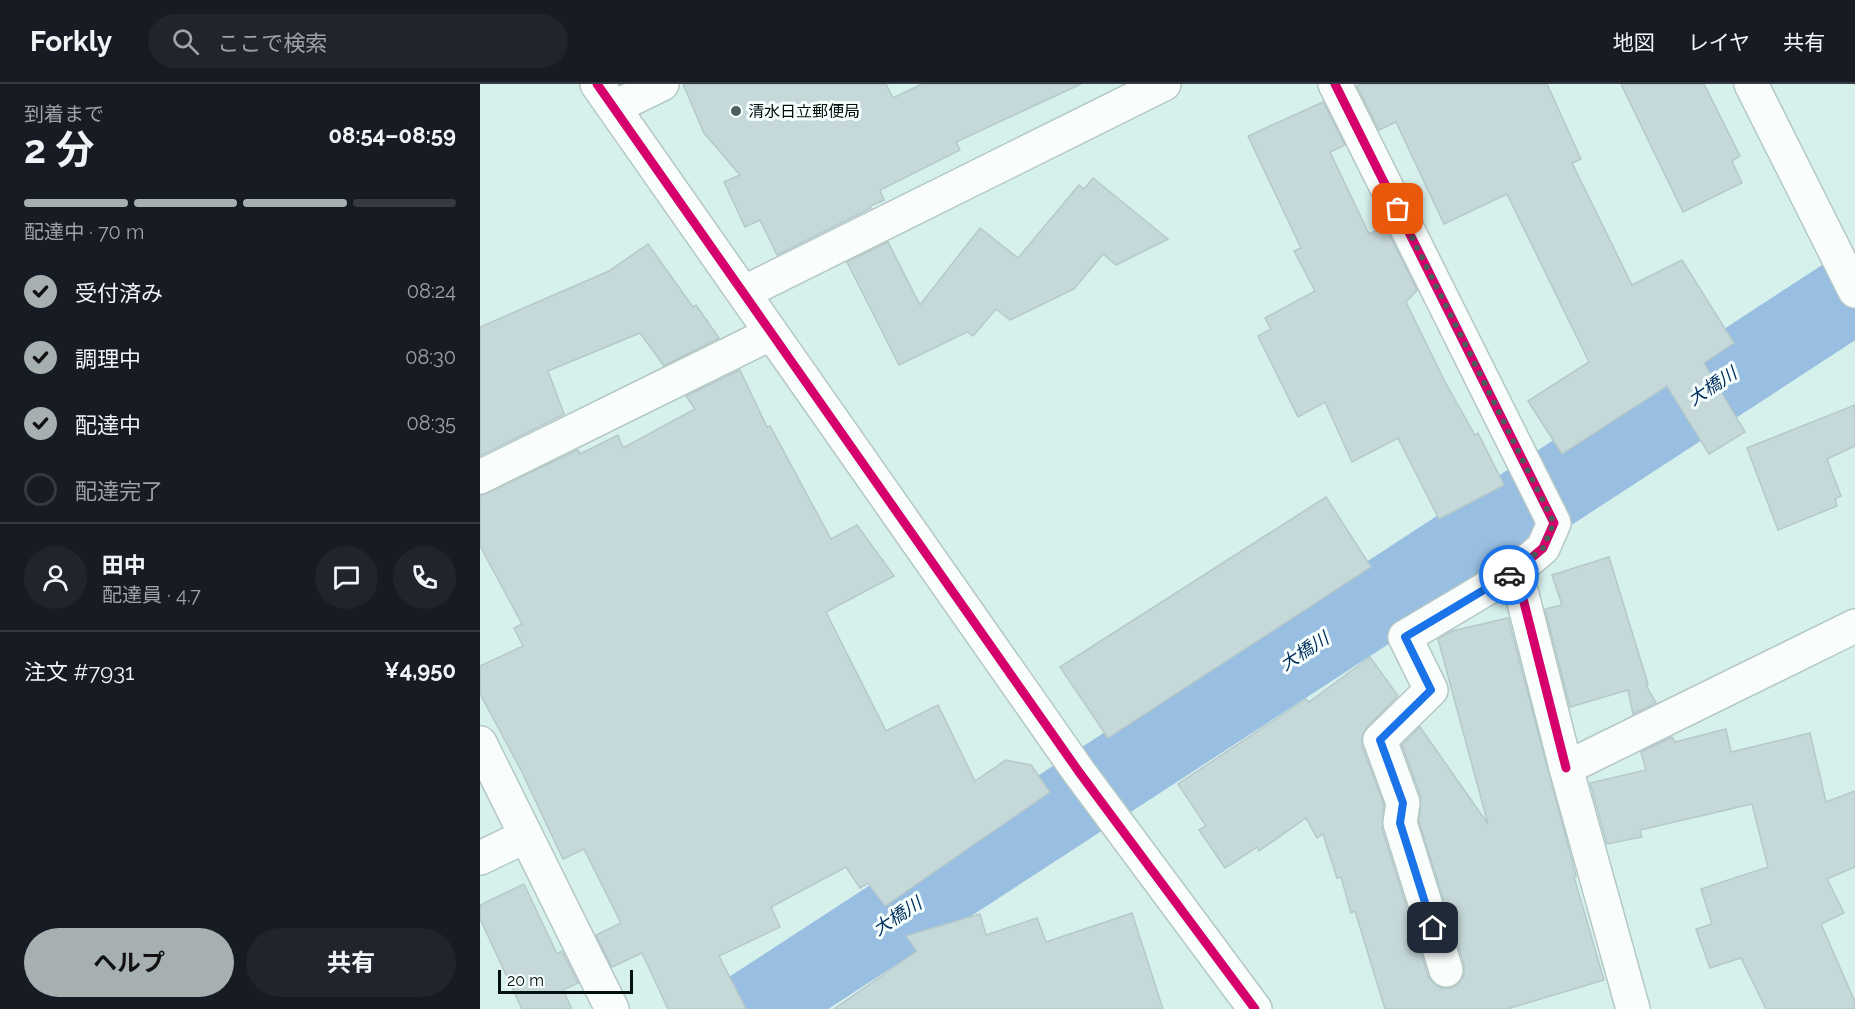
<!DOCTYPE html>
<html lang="ja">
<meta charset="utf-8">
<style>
body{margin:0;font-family:Raleway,"Noto Sans JP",sans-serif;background:#20242c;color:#f1f3f6;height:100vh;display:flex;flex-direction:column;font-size:22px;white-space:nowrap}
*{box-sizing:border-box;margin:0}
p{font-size:20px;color:#9ea1a6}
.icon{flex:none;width:33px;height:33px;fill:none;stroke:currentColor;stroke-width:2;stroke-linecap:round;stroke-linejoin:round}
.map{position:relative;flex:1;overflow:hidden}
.details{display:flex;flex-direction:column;background:#171b24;width:480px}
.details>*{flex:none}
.scale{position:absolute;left:18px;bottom:15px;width:135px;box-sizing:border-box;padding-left:6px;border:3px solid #02100e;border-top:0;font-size:16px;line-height:21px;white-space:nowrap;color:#02100e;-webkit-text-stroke:4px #f6fffd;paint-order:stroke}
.pin{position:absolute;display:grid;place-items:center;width:51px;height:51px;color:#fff;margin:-26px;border-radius:12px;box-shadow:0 3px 9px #0006}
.courier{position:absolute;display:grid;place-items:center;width:60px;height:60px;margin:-30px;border:4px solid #1a73e8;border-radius:50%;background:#fff;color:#222;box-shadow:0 2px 8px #0007}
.head em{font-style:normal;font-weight:700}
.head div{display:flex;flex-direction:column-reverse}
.head{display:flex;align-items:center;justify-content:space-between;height:102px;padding:0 24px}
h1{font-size:39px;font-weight:700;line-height:45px}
.bar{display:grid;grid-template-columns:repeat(4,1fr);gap:9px 6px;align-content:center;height:72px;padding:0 24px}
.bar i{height:8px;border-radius:4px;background:#363941}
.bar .selected{background:#a7b0b1}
.bar p{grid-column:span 4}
.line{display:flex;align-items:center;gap:15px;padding:0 24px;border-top:2px solid #363941}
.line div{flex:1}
.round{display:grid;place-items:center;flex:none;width:63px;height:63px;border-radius:32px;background:#20242c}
ol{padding:0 24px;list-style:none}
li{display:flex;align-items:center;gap:18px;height:66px}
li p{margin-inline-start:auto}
li .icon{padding:6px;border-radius:50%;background:#a7b0b1;color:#111;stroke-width:4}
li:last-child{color:#9ea1a6}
li i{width:33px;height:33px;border:3px solid #363941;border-radius:50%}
.cta{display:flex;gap:12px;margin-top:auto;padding:12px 24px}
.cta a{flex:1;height:69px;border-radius:36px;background:#a7b0b1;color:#111;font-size:24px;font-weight:700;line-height:69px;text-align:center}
.cta a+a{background:#20242c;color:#f1f3f6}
header{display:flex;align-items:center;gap:36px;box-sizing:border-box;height:84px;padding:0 30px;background:#171b24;border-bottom:2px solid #363941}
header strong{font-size:28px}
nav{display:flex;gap:33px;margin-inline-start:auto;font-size:21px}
.search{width:420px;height:54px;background:#20242c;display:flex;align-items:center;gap:15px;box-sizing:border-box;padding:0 21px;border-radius:33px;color:#9ea1a6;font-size:22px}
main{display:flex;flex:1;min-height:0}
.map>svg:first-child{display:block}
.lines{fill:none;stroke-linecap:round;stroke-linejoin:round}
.river{stroke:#98bee1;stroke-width:81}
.building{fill:#c6d9da;stroke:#b6c9ca;stroke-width:1.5}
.minor-casing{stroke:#b4c8c6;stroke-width:36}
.minor{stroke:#f9fdfc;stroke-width:33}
.cycleway-casing{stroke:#f6fffd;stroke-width:13}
.cycleway{stroke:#d6006c;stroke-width:9}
.done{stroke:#4c5e5c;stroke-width:6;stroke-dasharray:0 10.8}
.route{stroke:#1a73e8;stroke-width:8}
.poi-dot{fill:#4c5e5c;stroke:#f6fffd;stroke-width:2}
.labels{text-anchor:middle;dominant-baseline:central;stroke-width:6;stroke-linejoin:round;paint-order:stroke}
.poi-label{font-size:16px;fill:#02100e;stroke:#f6fffd;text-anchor:start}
.water-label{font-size:18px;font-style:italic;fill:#002e5c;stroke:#f6fffd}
</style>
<header>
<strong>Forkly</strong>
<div class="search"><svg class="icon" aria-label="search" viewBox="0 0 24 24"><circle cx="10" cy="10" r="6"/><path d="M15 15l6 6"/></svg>ここで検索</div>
<nav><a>地図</a><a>レイヤ</a><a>共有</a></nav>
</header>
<main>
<section class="details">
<div class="head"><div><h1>2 分</h1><p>到着まで</p></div><em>08:54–08:59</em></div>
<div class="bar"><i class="selected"></i><i class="selected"></i><i class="selected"></i><i></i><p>配達中 · 70 m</p></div>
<ol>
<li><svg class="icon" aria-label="check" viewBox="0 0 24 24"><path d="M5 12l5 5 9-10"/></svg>受付済み<p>08:24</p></li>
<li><svg class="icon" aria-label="check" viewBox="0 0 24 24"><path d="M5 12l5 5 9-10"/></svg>調理中<p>08:30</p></li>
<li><svg class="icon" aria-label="check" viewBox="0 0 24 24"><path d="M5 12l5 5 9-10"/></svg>配達中<p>08:35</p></li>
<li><i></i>配達完了</li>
</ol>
<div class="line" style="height:108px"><a class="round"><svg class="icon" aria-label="person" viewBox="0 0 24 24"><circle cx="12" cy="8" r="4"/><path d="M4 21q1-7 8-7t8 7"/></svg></a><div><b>田中</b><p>配達員 · 4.7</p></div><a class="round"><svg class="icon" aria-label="chat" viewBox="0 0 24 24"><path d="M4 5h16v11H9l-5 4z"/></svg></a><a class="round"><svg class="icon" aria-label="phone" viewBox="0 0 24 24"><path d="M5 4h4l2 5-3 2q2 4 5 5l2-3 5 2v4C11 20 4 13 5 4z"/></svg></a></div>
<div class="line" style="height:78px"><div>注文 #7931</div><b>¥4,950</b></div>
<div class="cta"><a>ヘルプ</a><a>共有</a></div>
</section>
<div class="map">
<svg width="1375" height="925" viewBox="0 0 1375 925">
<rect width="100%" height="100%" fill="#d6f0ec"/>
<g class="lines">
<polyline class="river" points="274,925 1375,208"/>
</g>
<g class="building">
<polygon points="203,0 406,0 413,14 442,0 601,0 476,58 480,66 400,106 404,116 390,122 391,124 297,171 280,136 265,143 244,98 260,91 224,49"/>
<polygon points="880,0 1067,0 1101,75 1092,79 1152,201 1202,176 1254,259 1224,279 1265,348 1229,370 1187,302 1082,370 1048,317 1109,278 1027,110 964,140 916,38 899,46 877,2"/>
<polygon points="1141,0 1224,0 1260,72 1252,77 1262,99 1203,128"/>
<polygon points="843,18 865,61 850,68 889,150 905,142 937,206 926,218 965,298 995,351 998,349 1024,401 959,435 918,354 872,378 845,318 818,333 778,252 791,245 785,234 835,207 814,167 821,164 768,52"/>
<polygon points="613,94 688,155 636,181 623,170 594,205 530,236 516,225 493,252 487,248 419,281 367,178 408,158 440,221 500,144 538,174 599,101 604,105"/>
<polygon points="168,160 213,223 216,221 239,254 184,282 160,249 68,287 84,330 0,372 0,243 129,187"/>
<polygon points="260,286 287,343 290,342 351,455 377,441 414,492 346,528 406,647 458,621 495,697 526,676 551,681 570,708 405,822 388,799 380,804 366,783 291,823 300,843 239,872 266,925 188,925 162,869 132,883 116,851 141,839 104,765 83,775 40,684 0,610 0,582 43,562 34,544 42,540 0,462 0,412 98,366 100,370 138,351 143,364 215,325 206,312"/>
<polygon points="1375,321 1375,362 1347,375 1361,412 1355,415 1357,422 1298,446 1267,364"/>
<polygon points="846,413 891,483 628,654 580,583"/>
<polygon points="1129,473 1168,600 1166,601 1176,619 1153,630 1148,606 1090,623 1065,525 1082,521 1072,491"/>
<polygon points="1028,534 1096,792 1094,793 1124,896 1027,925 905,925 875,827 871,829 861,793 857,794 843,750 837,754 826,734 779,767 777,763 745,784 719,746 726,742 698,700 826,615 829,618 890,573 918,612 887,643 882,652 882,662 904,721 902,745 948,892 953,899 961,904 972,904 979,899 984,891 984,880 939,738 941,713 922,661 940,643 1008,740 958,555 972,547"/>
<polygon points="1246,645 1251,668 1330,649 1346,718 1375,707 1375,783 1347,795 1364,829 1341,840 1375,918 1375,925 1286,925 1261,874 1230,884 1216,845 1232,840 1221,805 1288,783 1272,720 1160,746 1162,753 1127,760 1110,699 1166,686 1161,668 1192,653 1195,658"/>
<polygon points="44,800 77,870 82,867 98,899 83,906 92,925 42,925 0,835 0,821"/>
<polygon points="652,829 683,925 354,925 437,867 426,852 500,830 506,851 557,834 566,858"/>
</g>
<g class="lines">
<defs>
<g id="minor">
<polyline points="117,0 599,688 775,925"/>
<polyline points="855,0 1074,439 1063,464 1036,487 1086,684"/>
<polyline points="1271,0 1375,207"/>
<polyline points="135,23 182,0"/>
<polyline points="265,208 684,0"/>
<polyline points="0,393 290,250"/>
<polyline points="0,659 132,925"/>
<polyline points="0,774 46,752"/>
<polyline points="966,886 920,739 923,719 900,656 951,606 925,553 1036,487"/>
<polyline points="1153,925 1086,684 1375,542"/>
</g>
</defs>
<use href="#minor" class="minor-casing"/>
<use href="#minor" class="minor"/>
<defs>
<g id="cycleway">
<polyline points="117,0 599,688 775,925"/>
<polyline points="855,0 1074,439 1063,464 1036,487 1086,684"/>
</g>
</defs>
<use href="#cycleway" class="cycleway-casing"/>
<use href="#cycleway" class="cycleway"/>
</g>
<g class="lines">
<polyline class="done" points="918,125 1074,439 1063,464 1029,491"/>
<polyline class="route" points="953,844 920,739 923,719 900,656 951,606 925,553 1029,491"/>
</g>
<circle class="poi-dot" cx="256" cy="27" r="6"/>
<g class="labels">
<g class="poi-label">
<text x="268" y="27">清水日立郵便局</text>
</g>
<g class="water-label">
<text transform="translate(1232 302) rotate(-33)">大橋川</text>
<text transform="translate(824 567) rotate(-33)">大橋川</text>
<text transform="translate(417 832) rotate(-33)">大橋川</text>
</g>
</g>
</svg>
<div class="scale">20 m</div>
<div class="pin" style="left:918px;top:125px;background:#ea580c"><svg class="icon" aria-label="bag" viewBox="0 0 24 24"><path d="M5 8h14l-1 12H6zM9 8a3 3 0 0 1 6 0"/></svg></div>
<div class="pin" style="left:953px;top:844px;background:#1f2937"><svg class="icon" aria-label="home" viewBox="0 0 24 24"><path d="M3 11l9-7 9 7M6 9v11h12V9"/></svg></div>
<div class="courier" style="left:1029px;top:491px"><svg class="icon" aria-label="car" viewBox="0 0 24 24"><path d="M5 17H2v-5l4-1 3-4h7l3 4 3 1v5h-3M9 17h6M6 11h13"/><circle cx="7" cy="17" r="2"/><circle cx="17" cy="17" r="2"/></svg></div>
</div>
</main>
